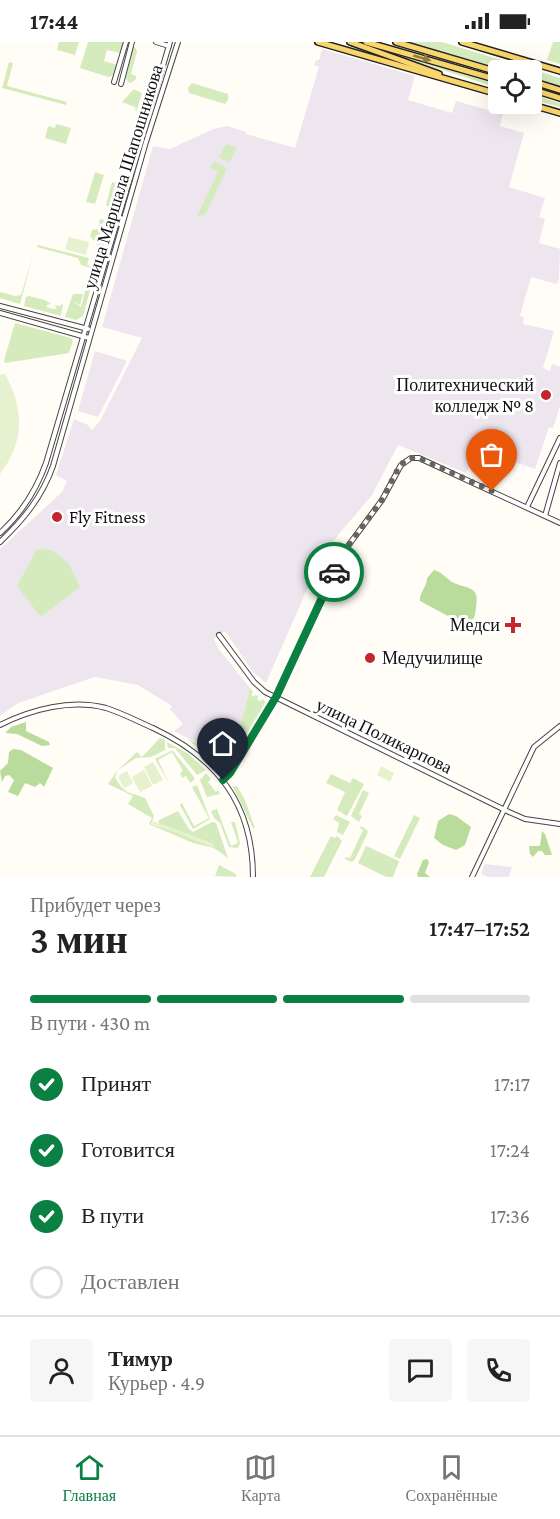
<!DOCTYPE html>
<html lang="ru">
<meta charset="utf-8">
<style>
body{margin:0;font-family:"Crimson Pro",serif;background:#f6f6f6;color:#222;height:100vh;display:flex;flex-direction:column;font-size:22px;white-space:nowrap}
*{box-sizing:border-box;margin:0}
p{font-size:20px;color:#767676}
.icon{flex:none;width:33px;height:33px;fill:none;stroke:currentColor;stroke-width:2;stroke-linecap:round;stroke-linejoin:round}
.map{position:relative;height:835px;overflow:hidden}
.panel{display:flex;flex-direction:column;background:#fff;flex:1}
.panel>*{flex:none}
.tools{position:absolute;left:488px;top:18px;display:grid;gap:12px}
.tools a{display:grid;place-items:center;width:54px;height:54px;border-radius:6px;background:#fff;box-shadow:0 6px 24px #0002;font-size:30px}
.pin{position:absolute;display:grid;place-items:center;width:51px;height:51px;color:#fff;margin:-62px -26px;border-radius:50% 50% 50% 0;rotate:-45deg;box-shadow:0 0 6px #0007}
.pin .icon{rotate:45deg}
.courier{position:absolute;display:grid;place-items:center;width:60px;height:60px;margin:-30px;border:4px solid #0b8043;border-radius:50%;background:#fff;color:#222;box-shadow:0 2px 8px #0007}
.headline em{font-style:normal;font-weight:600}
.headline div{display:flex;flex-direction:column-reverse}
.headline{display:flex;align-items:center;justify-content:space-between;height:102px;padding:0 30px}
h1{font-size:39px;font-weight:600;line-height:45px}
.bar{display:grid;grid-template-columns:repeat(4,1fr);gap:9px 6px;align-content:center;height:72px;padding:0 30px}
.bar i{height:8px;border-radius:4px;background:#e0e0e0}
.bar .selected{background:#0b8043}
.bar p{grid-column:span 4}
.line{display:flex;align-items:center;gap:15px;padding:0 30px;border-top:2px solid #e0e0e0}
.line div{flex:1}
.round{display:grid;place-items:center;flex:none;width:63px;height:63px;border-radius:6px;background:#f6f6f6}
ol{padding:0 30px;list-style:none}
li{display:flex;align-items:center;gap:18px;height:66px}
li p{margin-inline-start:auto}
li .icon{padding:6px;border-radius:50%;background:#0b8043;color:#fff;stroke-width:4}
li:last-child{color:#767676}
li i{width:33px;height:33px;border:3px solid #e0e0e0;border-radius:50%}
.status{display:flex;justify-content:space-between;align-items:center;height:42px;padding:0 30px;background:#fff;direction:ltr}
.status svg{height:16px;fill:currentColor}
.tabs{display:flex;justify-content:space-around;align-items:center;height:84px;border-top:2px solid #e0e0e0;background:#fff;font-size:16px;color:#767676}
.tabs a{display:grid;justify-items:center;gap:3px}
.tabs .selected{color:#0b8043}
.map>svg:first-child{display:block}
.industrial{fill:#eee6ef}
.green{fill:#d5ebbd}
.forest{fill:#b9dc9c}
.pitch{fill:#e6f2cf}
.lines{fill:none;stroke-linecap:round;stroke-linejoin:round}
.minor-casing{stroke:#444;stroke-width:6}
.major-casing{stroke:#222;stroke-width:8}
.minor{stroke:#fff;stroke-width:4}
.major{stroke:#f9d66b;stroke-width:5}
.oneway{fill:#917d42}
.done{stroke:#646461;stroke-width:6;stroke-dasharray:0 10.8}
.route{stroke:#0b8043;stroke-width:8}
.poi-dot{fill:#c4262e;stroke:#fff;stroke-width:2}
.labels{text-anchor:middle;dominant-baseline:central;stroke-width:6;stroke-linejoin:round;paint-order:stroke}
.street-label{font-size:18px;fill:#111;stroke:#fff}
.poi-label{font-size:18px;fill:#111;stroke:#fff;text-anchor:end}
</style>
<div class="status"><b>17:44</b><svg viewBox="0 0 49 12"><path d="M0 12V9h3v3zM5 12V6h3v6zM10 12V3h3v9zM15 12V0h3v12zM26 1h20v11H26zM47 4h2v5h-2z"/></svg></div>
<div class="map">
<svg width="560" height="835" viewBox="0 0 560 835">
<rect width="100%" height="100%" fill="#fffdf5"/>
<g class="industrial">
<polygon points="322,7 415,34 408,58 452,71 456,59 503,72 500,84 524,91 509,145 545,156 539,175 545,177 539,201 560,207 559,238 557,242 531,235 520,274 524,275 523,282 554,289 543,326 550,329 552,322 560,325 560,364 553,386 549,385 535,427 477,407 466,431 398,403 372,453 323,511 266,641 253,630 225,589 214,597 217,605 250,646 236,701 228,717 174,689 183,682 170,667 172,664 138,643 95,635 18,661 0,674 0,507 62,450 67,439 56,433 74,377 88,383 92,388 100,379 142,296 102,285 153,104 170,107 213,87 227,84 246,90 246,92 295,106 319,25 314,23 316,18 319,18"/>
<polygon points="95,309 127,319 98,375 78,369"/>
<polygon points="485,822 512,825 509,835 488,835 481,832"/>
</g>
<g class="green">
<polygon points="59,0 79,0 75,13 57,8"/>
<polygon points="88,0 123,0 120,11 107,8 104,19 117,23 112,34 108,35 80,26"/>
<polygon points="406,0 442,0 560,36 560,44 531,36 531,28 505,28"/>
<polygon points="553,0 560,0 560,22 547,18"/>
<polygon points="133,5 135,5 137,9 131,32 136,34 136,37 131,41 128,40 126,36"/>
<polygon points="384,9 498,42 498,46"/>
<polygon points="9,20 13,21 7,44 67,60 66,63 2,46"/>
<polygon points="192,41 228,52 228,58 225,62 189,51 188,46"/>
<polygon points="134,47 142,51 136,70 135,65 122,60"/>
<polygon points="531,52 560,61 560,65 531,57"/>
<polygon points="56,82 71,86 66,102 45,96 48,84 55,86"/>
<polygon points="226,102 237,106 229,121 219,115"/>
<polygon points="214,119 225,125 226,129 205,173 197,174 218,130 210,126"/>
<polygon points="95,130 104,133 95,162 86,160"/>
<polygon points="112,140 121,143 114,171 108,169 109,165 106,163"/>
<polygon points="100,177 111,179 102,210 95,214 97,202 90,194 92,188 98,187"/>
<polygon points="38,203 89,216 87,223 92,224 94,217 99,216 83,274 76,278 65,275 73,252 83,252 80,263 72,259 81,265 91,226 81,223 78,216 37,205"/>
<polygon points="33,213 20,262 0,256 0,250 15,254 21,253"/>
<polygon points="29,254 45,258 51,262 47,263 47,265 53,267 57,266 54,263 60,264 63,261 61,274 24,264 26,255"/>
<polygon points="15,281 71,296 73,299 69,311 5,321 4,318"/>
<polygon points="37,507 52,508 69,522 80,545 41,575 17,544"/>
<polygon points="250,646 253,650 251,653 253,655 255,653 258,654 257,658 260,659 264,657 265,661 228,723 222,725 187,697 228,716 236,701"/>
<path d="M160 696 165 698V708L151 715 136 716 118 728 115 735C124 752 129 750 145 756L154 774 151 782 213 802 158 781 159 778 178 769 189 787 193 790 212 780 216 781 228 816 214 806 193 801 149 782 152 776 128 762 133 754 108 742 117 729 137 710 142 715Z"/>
<polygon points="167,700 187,711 206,728 197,733 175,706 168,706"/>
<polygon points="171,709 173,709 194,735 194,738 190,741 186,734 182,736 180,731 183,729 172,710 158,718 169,741 155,717"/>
<polygon points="206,731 211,737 208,740 216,750 218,748 220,752 207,755 200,738"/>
<polygon points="331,732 350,741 353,736 364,742 347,774 337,768 345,750 326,741"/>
<polygon points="197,743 210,777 193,787 180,763 182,761 194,784 209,776 192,745"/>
<polygon points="235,744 237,744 245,758 255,786 253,786 233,745"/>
<polygon points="363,748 369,751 359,772 362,774 359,780 351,774"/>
<polygon points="217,767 231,804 238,801 231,780 235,780 240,801 238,806 229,805 220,781 214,776 211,769"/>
<polygon points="336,773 350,780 343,793 337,790 339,781 333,777"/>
<polygon points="414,773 420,776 400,817 394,814"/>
<polygon points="361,784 367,788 368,790 355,817 352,820 345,817 346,815 350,816 363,788 360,786"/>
<polygon points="331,794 335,796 337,794 342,799 324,835 310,835"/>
<polygon points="366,804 399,819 393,835 386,835 358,821"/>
<polygon points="219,823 236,832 236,835 215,834"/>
</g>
<g class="forest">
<path d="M434 528C443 530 447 538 454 541 468 547 480 544 476 565 475 571 476 574 472 578L461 581 420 559C419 551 427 545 427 536Z"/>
<polygon points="26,680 26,689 49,700 50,703 42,704 17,692 5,691 11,685"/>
<polygon points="13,707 21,708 53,726 44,745 40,741 35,745 25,741 18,754 8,750 14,738 9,733 5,734 2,740 0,729 8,721 9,710"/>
<polygon points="449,772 456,774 471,785 465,803 456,808 443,803 434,796 438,779"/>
<polygon points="542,789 545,792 552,813 545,813 542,809 538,809 533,815 530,812 529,804 540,804"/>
<polygon points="427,817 429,820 425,831 430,835 418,835 417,832 423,818"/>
</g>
<g class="pitch">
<polygon points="69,195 89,200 86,213 65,207"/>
<path d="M5 332C24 367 25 399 0 432V333Z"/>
<polygon points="153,720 163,738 153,743 144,725"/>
<polygon points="381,724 394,731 390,740 377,733"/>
<polygon points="144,728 152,744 140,750 132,735"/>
<polygon points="127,729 133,741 124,746 118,734"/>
<polygon points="152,779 214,802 213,805 151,781"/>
</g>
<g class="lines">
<defs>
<g id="minor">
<polyline points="156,0 169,4"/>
<polyline points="114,40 126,0"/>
<polyline points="121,42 132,0"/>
<polyline points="0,264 88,287"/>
<polyline points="0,271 89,296"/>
<polyline points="527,465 560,396"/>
<polyline points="545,474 560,421"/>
<path d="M0 491C22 471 36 449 46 421L170 0"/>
<path d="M0 500C24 477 42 455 53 424L146 100 178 0"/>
<polyline points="219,593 254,640 265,650 509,770 525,777 560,782"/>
<path d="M0 683C32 667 71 657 106 666 122 671 137 679 153 686 217 716 253 762 253 835"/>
<polyline points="223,738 232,727 276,655 348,504 382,458 401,423 411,416 419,416 560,481"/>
<polyline points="472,835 534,705 560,684"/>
</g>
<g id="major">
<polyline points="318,0 498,52"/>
<polyline points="350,0 439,32"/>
<polyline points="366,0 498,38"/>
<polyline points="396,0 498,30"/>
<polyline points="462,0 560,29"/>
<polyline points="531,39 560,48"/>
<polyline points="531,47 560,56"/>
<polyline points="529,62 560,71"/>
</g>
</defs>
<use href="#minor" class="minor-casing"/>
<use href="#major" class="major-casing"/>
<use href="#minor" class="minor"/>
<use href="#major" class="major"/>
</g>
<defs><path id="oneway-solid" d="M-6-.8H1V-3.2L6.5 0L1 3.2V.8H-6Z" transform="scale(1.5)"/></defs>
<use class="oneway" href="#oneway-solid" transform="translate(422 16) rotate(16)"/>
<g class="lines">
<polyline class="done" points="334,530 348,504 382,458 400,423 411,416 419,416 492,449"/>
<polyline class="route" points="223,738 230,731 276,655 334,530"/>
</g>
<g class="poi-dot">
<circle cx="546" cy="353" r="6"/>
<circle cx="57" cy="475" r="6"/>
<path d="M510 574h6v6h6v6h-6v6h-6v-6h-6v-6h6z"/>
<circle cx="370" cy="616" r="6"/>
</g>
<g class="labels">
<g class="street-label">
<text transform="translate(123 135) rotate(-73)">улица Маршала Шапошникова</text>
<text transform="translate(384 694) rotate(26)">улица Поликарпова</text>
</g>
<g class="poi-label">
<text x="534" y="343">Политехнический<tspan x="534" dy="21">колледж № 8</tspan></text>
<text x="69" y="475" text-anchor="start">Fly Fitness</text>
<text x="500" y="583">Медси</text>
<text x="382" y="616" text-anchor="start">Медучилище</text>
</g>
</g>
</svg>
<div class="tools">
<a><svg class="icon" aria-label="locate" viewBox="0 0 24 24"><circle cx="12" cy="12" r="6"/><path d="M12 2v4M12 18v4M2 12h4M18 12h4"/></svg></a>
</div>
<div class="pin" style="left:492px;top:449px;background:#ea580c"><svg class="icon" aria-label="bag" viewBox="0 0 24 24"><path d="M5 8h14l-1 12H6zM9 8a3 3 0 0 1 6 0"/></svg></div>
<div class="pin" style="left:223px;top:738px;background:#1f2937"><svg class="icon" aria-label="home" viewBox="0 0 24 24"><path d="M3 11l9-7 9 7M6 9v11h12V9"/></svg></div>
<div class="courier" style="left:334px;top:530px"><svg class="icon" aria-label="car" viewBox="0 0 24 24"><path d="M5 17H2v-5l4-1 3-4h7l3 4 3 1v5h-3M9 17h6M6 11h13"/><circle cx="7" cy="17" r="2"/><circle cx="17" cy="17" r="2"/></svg></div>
</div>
<section class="panel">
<div class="headline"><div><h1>3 мин</h1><p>Прибудет через</p></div><em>17:47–17:52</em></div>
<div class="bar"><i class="selected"></i><i class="selected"></i><i class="selected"></i><i></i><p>В пути · 430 m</p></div>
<ol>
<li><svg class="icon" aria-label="check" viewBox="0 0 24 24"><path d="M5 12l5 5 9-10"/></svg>Принят<p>17:17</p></li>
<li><svg class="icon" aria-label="check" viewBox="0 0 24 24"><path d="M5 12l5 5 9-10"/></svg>Готовится<p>17:24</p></li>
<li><svg class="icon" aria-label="check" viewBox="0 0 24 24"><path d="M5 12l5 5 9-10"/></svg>В пути<p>17:36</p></li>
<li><i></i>Доставлен</li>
</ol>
<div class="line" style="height:108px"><a class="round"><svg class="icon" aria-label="person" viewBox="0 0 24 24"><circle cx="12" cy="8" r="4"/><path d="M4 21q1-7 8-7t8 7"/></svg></a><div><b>Тимур</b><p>Курьер · 4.9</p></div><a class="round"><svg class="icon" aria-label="chat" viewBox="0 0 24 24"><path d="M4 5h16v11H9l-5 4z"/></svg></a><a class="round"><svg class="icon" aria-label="phone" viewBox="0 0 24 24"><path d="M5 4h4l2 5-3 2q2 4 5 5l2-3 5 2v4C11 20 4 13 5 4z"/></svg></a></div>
</section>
<nav class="tabs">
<a class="selected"><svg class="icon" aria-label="home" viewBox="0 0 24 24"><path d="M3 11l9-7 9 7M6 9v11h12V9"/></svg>Главная</a>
<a><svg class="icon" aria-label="map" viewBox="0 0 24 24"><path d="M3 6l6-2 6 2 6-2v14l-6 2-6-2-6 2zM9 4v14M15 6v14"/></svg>Карта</a>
<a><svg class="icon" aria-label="saved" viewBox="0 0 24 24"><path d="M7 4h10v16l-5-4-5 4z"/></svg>Сохранённые</a>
</nav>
